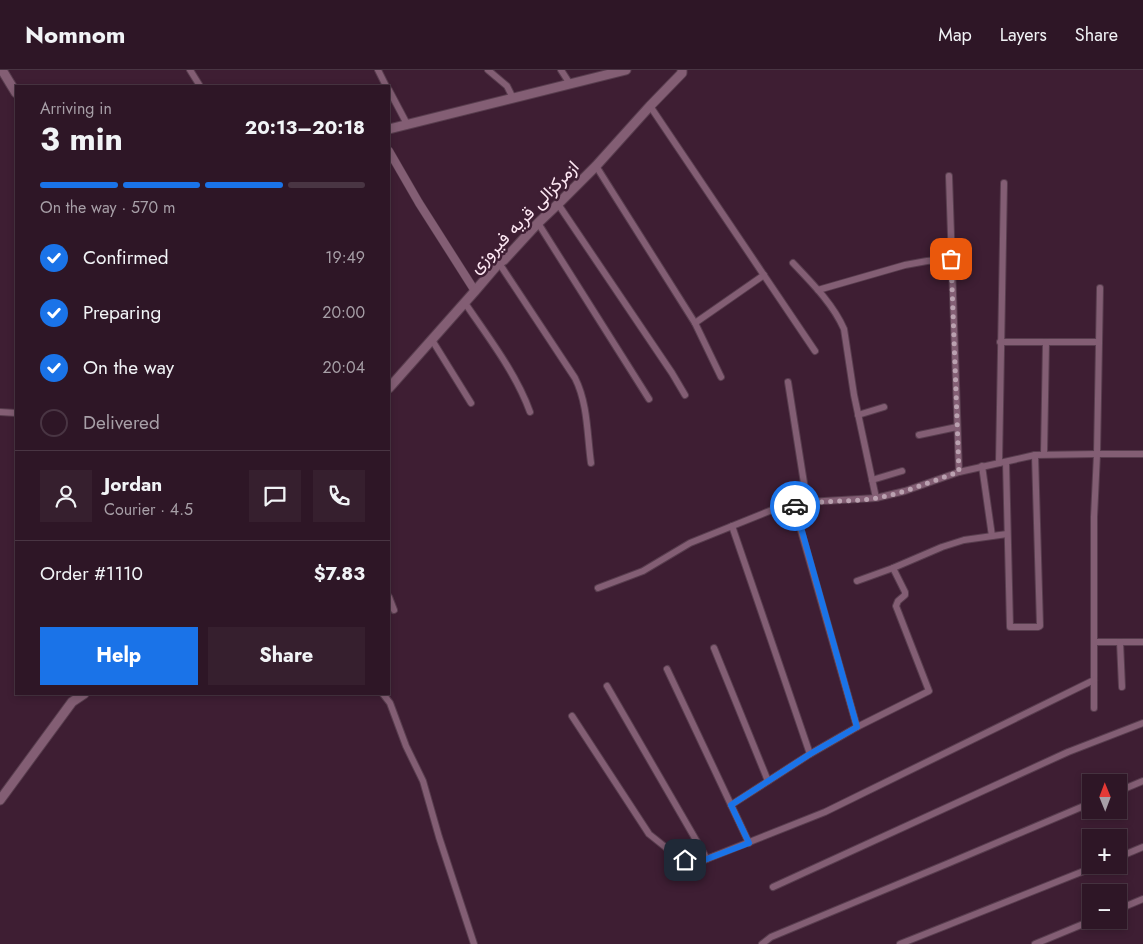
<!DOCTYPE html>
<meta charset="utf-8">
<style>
body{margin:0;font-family:Jost,Vazirmatn,sans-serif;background:#361f2e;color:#f1f3f6;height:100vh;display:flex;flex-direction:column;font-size:19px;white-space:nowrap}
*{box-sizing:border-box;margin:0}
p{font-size:16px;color:#a79fa7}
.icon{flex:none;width:28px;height:28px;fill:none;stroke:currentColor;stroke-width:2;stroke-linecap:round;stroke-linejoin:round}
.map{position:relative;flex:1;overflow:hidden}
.panel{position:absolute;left:15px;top:15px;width:375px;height:610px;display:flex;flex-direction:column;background:#2e1626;border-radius:0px;box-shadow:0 2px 8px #0003,0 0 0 1px #493543}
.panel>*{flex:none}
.needle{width:32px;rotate:359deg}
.fabs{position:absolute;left:1082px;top:704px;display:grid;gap:10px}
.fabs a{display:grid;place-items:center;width:45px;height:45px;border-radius:0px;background:#2e1626;box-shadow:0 2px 8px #0003,0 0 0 1px #493543;font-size:25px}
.pin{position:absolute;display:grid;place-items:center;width:42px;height:42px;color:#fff;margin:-21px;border-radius:10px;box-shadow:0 2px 8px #0006}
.courier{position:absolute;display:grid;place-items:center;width:50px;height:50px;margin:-25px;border:4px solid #1a73e8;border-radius:50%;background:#fff;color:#222;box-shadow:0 1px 6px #0007}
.headline em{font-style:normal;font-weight:700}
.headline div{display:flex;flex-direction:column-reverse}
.headline{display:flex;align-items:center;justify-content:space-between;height:85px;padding:0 25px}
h1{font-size:32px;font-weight:700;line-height:38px}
.bar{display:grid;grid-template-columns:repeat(4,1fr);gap:8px 5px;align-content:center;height:60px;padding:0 25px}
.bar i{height:6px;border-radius:4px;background:#493543}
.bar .active{background:#1a73e8}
.bar p{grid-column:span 4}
.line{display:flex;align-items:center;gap:12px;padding:0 25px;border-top:1px solid #493543}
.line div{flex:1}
.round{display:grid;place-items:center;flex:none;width:52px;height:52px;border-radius:0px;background:#361f2e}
ol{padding:0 25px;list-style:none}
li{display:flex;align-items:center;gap:15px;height:55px}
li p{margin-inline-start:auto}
li .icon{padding:5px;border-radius:50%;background:#1a73e8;color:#fff;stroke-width:4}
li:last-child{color:#a79fa7}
li i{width:28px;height:28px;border:2px solid #493543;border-radius:50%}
.primary-button{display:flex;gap:10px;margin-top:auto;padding:10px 25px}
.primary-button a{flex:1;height:58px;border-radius:0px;background:#1a73e8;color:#fff;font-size:20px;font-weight:700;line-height:58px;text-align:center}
.primary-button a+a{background:#361f2e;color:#f1f3f6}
header{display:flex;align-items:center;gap:30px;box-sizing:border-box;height:70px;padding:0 25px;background:#2e1626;border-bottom:1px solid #493543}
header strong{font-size:24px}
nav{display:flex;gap:28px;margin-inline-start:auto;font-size:18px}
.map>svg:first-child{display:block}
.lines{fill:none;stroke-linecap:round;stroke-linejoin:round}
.minor-casing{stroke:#583d4e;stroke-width:8}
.tertiary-casing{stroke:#583d4e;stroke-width:9}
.secondary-casing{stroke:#583d4e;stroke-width:11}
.minor{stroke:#835e74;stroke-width:6}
.tertiary{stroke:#835e74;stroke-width:8}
.secondary{stroke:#835e74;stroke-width:9}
.done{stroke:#baa1b0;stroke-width:5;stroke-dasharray:0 9}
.route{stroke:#1a73e8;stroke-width:6}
.labels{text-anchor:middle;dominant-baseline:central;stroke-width:5;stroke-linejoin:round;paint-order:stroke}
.street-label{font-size:18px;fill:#fde7f3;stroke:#3e1e33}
</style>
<header>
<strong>Nomnom</strong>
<nav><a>Map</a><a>Layers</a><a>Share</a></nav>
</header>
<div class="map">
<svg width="1143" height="874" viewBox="0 0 1143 874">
<rect width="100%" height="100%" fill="#3e1e33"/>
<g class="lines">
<defs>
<g id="minor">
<polyline points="190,0 200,16"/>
<polyline points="378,0 386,16"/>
<polyline points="488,0 507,16 513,28"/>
<polyline points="561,0 570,14"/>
<polyline points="389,20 407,54"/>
<polyline points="650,36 815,281"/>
<polyline points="596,96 695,253 721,307"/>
<polyline points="949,106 959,402"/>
<polyline points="558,134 672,303 685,325"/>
<polyline points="538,153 649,329"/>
<path d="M499 193 575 308C588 334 587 364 591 393"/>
<path d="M793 193C812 213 833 234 844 259L854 325 876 428"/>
<polyline points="818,220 905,195 927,191 951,189"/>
<path d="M465 233C488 267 516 303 530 342"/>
<polyline points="695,253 764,205"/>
<polyline points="432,270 471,333"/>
<polyline points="1000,272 1099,272"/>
<polyline points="788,312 807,432"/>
<polyline points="0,342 16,343"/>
<polyline points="858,345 884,337"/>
<polyline points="919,365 957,357"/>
<polyline points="1044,384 1046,272"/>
<polyline points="1006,392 1010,557 1038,557 1040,556 1035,385"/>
<polyline points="999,393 1004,113"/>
<polyline points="982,396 992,466"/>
<polyline points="872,410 902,401"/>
<polyline points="794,436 857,657"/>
<polyline points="732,456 810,684"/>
<polyline points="857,511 893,498 942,477 964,470 1007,464"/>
<polyline points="598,518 643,501 690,473 772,440 807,432 876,428 905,421 959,402 1035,385 1097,384 1143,384"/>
<polyline points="389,527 394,540"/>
<polyline points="1094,572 1143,572"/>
<polyline points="1120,572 1122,617"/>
<polyline points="714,578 768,711"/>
<polyline points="667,599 749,773"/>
<polyline points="607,616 707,789"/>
<polyline points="383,624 390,633 406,676 423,711 439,767 474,874"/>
<polyline points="1094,638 1094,447 1097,384 1100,218"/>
<polyline points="572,646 649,764 669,780 685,790 699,792 825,742 1094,610"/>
<polyline points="1119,721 1143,711"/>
<polyline points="731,735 810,684 857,657 929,621 896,536 898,531 905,525 905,522 893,498"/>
<polyline points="1119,787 1143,777"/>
<polyline points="773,817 1068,682 1143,653"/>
<polyline points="1119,839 1143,829"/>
<polyline points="762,874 771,867 949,793 1091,733"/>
<polyline points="900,874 1099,795"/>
<polyline points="1035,874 1093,850"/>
</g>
<polyline id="tertiary" points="389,81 419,133 475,221"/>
<g id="secondary">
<polyline points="2,0 16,23"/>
<polyline points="389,59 626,0"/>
<polyline points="389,318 475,221 499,193 504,190 538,153 558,134 596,96 650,36 682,3 682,0"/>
<polyline points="0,730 72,632 84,624"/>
</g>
</defs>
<use href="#minor" class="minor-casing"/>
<use href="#tertiary" class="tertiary-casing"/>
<use href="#secondary" class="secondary-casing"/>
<use href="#minor" class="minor"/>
<use href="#tertiary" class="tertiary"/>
<use href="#secondary" class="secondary"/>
</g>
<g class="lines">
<path class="done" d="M795 436C822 429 850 433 877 428 905 423 932 411 959 402L951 189"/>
<polyline class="route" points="685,790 699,792 749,773 731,735 810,684 857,657 795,436"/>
</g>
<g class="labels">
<g class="street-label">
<text transform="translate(524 147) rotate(-46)">ازمرکزالی قریه فیروزی</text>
</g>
</g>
</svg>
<div class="fabs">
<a><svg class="needle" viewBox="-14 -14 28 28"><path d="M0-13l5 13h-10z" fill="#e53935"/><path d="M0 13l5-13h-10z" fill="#a79fa7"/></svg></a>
<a>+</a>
<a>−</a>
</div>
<div class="pin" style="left:951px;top:189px;background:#ea580c"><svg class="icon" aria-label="bag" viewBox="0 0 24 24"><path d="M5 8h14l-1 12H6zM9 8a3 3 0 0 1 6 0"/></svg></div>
<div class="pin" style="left:685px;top:790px;background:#1f2937"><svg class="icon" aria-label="home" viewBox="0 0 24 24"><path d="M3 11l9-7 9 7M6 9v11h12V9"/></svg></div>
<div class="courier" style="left:795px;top:436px"><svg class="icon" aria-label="car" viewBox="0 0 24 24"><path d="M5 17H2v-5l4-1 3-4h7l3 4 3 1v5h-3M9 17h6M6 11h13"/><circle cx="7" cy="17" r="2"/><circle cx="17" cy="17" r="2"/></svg></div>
<section class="panel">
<div class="headline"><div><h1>3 min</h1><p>Arriving in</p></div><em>20:13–20:18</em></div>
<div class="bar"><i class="active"></i><i class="active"></i><i class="active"></i><i></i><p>On the way · 570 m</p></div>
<ol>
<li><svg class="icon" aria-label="check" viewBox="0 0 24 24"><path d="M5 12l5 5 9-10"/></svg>Confirmed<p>19:49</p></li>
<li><svg class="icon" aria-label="check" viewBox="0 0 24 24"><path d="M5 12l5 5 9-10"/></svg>Preparing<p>20:00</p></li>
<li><svg class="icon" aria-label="check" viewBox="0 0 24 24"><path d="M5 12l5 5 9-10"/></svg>On the way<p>20:04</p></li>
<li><i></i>Delivered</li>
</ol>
<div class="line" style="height:90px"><a class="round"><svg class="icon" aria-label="person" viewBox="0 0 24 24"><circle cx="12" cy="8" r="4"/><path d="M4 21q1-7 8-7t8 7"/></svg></a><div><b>Jordan</b><p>Courier · 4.5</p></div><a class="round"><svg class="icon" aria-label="chat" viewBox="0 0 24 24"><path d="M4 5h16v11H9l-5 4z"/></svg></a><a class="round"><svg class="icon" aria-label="phone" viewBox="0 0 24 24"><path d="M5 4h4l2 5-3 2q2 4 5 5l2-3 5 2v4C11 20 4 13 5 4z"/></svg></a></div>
<div class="line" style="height:65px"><div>Order #1110</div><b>$7.83</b></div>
<div class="primary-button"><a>Help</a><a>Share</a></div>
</section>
</div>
